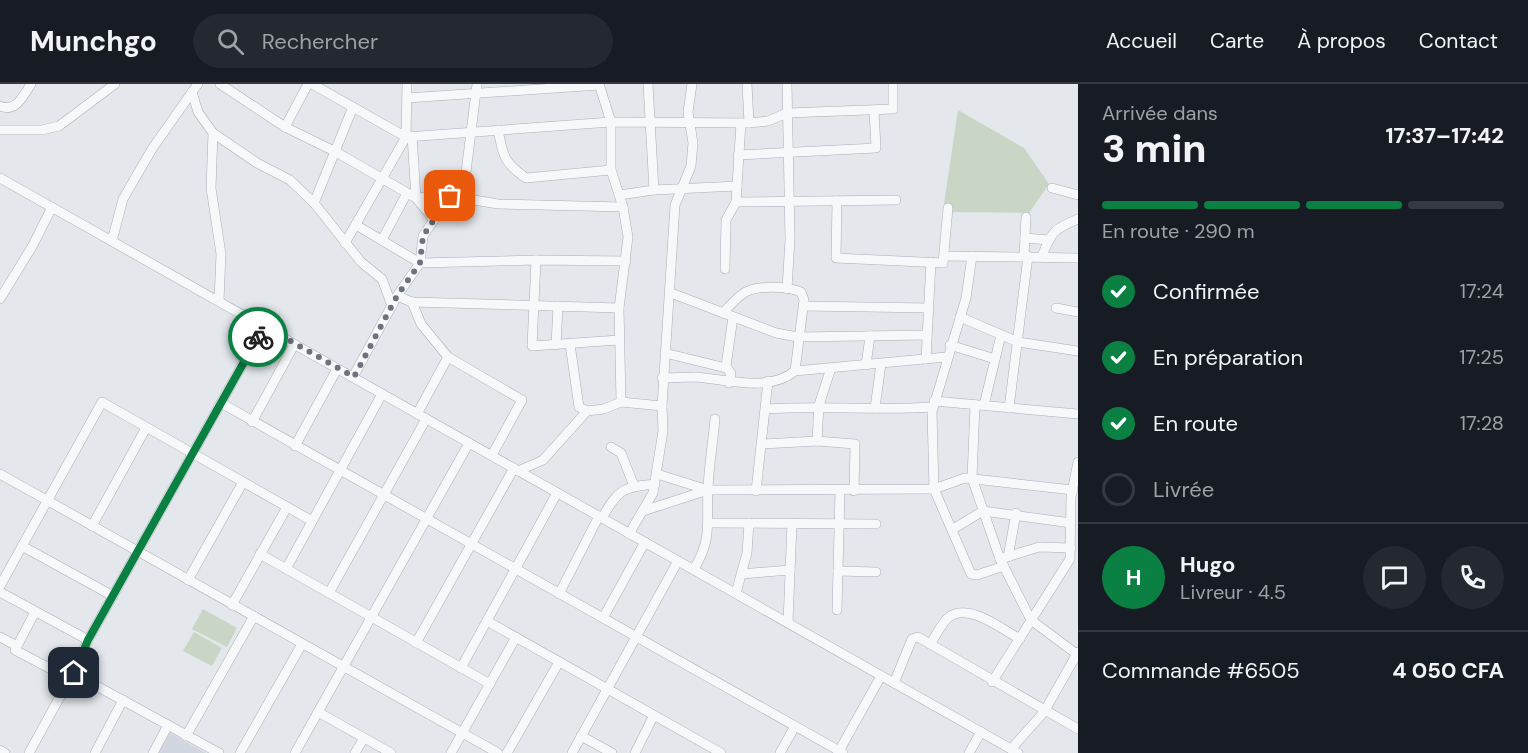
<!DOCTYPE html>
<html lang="fr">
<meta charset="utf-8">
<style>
body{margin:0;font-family:"DM Sans",sans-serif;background:#242831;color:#f1f3f6;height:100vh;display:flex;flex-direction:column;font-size:22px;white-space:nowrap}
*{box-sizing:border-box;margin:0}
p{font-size:20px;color:#9ea1a6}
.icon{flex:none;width:33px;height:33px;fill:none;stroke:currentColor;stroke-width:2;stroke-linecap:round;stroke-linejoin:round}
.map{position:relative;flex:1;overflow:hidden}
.side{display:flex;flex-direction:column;background:#171b24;width:450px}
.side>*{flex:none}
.pin{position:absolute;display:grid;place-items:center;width:51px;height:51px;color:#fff;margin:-26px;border-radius:12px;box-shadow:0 3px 9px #0006}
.courier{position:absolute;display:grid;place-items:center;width:60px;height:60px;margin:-30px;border:4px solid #0b8043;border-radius:50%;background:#fff;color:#222;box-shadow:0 2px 8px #0007}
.headline em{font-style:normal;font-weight:800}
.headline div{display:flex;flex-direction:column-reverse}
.headline{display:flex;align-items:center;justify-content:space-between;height:102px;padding:0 24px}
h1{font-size:39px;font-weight:800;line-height:45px}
.bar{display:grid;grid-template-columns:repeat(4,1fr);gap:9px 6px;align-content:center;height:72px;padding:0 24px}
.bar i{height:8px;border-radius:4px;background:#363941}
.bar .on{background:#0b8043}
.bar p{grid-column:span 4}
.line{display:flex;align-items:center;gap:15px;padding:0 24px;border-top:2px solid #363941}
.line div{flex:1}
.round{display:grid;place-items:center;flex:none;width:63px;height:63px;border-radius:32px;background:#242831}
ol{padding:0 24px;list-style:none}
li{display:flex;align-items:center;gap:18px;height:66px}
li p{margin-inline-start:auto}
li .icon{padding:6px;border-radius:50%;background:#0b8043;color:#fff;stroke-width:4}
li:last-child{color:#9ea1a6}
li i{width:33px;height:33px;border:3px solid #363941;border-radius:50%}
header{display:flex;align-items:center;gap:36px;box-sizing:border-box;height:84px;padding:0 30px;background:#171b24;border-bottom:2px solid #363941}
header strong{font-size:28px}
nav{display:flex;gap:33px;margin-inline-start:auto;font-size:21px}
.search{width:420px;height:54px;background:#242831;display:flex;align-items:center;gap:15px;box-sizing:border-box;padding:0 21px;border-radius:33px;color:#9ea1a6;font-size:22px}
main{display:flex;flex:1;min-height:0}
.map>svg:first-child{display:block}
.built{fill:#d2d6de}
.green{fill:#c9d6c5}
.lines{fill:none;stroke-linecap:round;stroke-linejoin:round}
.minor-casing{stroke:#a9aeb7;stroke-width:10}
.minor{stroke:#f7f8fa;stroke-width:9}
.done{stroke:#6c737f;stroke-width:6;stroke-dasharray:0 10.8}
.route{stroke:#0b8043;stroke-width:8}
</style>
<header>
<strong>Munchgo</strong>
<div class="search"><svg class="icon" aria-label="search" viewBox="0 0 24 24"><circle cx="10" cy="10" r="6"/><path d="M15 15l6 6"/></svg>Rechercher</div>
<nav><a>Accueil</a><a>Carte</a><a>À propos</a><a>Contact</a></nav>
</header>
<main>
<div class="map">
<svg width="1078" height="669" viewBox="0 0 1078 669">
<rect width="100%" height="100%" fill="#e4e7ec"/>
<polygon class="built" points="167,647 206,669 155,669"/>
<g class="green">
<polygon points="958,26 1024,64 1049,100 1029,129 950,128 950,121 944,120"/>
<polygon points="203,525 237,544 227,563 192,545"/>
<polygon points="194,548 222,564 212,582 183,567"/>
</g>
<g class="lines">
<defs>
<g id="minor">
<polyline points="198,0 192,8 198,28 213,49 211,104 221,170 219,217"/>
<polyline points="220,0 285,43 336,68 416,114 450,112 498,120 623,123"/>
<polyline points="312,0 406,53 611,38 749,39 768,37 787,29 893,25 893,0"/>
<polyline points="599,0 611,38 611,86 623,123 628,153 619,224 621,318"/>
<polyline points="648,0 654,106"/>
<polyline points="747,0 749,39"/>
<polyline points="787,0 790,155 787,205"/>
<polyline points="407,14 599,1"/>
<path d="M0 22C16 29 23 12 31 0"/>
<polyline points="285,43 308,0"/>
<polyline points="0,46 42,46 59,42 115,0"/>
<path d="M498 46C503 72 504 79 526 94L611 86"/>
<polyline points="213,49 257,79 290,96 314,119 361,178 382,195 392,222"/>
<polyline points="412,52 416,114 434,136"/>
<polyline points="738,71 876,64 874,26"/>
<polyline points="0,94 1018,669"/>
<polyline points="1052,104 1078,111"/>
<polyline points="619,111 654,106 737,102"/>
<polyline points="837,117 836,174 943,179 948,124"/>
<polyline points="736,118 896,116"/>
<polyline points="314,119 353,23"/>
<polyline points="356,141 420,179 536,176 626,177"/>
<polyline points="1025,154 1049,156"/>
<polyline points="382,156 407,109"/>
<polyline points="112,157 123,115 152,65 192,8"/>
<polyline points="345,159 406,53 407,0"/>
<polyline points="944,172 1078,174"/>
<polyline points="972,172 966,214 932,328 934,405 971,490 977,491 1004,482"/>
<polyline points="1024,172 1026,133"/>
<path d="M1042 172C1052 147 1054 145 1078 135"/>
<polyline points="536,176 532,262 619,256"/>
<polyline points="725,185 726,136 736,118 741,39"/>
<polyline points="671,209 776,249 798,253 927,251"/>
<polyline points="397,212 412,218 619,224"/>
<polyline points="0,215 33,161 52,123"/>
<polyline points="412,218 421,240 448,273 417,330"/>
<polyline points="804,222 929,224"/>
<polyline points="1056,224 1078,228"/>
<path d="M723 229C729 223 736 214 744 209 756 201 788 202 801 208L804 216 795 287"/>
<polyline points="960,233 1018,258 1078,267"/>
<polyline points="570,260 579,323 587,327"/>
<polyline points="556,261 558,222"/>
<polyline points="950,261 995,275"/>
<polyline points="665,269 726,284"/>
<polyline points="448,273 522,316 492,371"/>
<polyline points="926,275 931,178"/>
<polyline points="866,281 870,252"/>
<polyline points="353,293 397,212 420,179 423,152 466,88 477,0"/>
<path d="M662 294C673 294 684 293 695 293 726 295 768 309 795 287L946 273"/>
<polyline points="729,299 731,290 726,282 733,233"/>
<polyline points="934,317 1078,330"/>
<polyline points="221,319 843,669"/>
<polyline points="975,321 972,394 1000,475 1031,536 1078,571"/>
<polyline points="984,321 1001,251"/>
<polyline points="875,324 881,280"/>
<polyline points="1009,324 1028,172"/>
<path d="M766 325C822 321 877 327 933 323"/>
<polyline points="252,338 294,261"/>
<polyline points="817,357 819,321 831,284"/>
<polyline points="763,360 817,357 855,360 854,407"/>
<polyline points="295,362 337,285"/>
<polyline points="611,363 621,369 634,402"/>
<polyline points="518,387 543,376 587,327 604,325 621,318 662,322 675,121 691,82 693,59 688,28 692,0"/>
<polyline points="0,390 498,669"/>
<polyline points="657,390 708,406 934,405 965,394 1073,406"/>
<polyline points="756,407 768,297"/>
<polyline points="643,427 708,406"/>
<path d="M602 434C618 406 622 403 655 400"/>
<polyline points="710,439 876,440"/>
<polyline points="92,442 146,344"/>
<polyline points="953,445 983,427 1071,439"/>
<polyline points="629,450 653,409 663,347 662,322"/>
<polyline points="22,462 113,512"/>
<polyline points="260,470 490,600"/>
<polyline points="1008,473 1016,429"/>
<polyline points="1000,475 1039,463 1071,464"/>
<polyline points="286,485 382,310"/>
<path d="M694 485C713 454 706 438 708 404 709 381 713 358 715 335"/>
<polyline points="838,487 876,488"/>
<polyline points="741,490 790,486"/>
<polyline points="188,496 243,398"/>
<polyline points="0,502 102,318 312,437"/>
<polyline points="0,508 88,556"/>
<polyline points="329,509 426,335"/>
<polyline points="736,509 747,469 749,439"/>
<polyline points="559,510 599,432"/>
<polyline points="232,521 287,423"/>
<polyline points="837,526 840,407"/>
<polyline points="35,528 15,566 70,595"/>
<polyline points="603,534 645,458"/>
<polyline points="487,537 721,669"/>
<polyline points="788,539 792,439"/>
<polyline points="0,553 17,562"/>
<polyline points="416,559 514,384"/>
<path d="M930 560C936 552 942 538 949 533 969 518 1003 546 1020 555"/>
<polyline points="461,584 557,409"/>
<polyline points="73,589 219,669"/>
<polyline points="992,598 1070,475 1071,413 1078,378"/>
<polyline points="894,599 912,555 918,553 1078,645"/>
<polyline points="318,628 391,669"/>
<polyline points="186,652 254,532"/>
<polyline points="581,652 612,669"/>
<polyline points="1011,665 1044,628 1078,568"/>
<polyline points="0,666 5,669"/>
<polyline points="29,669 73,589 88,556 264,242"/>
<polyline points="95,669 123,616"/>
<polyline points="153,669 168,641"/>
<polyline points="240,669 302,560"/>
<polyline points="295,669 469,359"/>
<polyline points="355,669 364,654"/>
<polyline points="451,669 516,553"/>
<polyline points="507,669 559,578"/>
<polyline points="572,669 678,477"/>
<polyline points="635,669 654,631"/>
<polyline points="780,669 795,642"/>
<polyline points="838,669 881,592"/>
<polyline points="969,669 981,648"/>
</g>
</defs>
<use href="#minor" class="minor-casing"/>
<use href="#minor" class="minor"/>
</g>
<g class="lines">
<polyline class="done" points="258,253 264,242 354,293 397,212 420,179 423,152 450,112"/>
<polyline class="route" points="74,589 88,556 258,253"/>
</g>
</svg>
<div class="pin" style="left:450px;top:112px;background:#ea580c"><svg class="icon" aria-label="bag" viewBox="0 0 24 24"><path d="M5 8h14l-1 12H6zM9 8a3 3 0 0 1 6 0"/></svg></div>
<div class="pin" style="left:74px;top:589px;background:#1f2937"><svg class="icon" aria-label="home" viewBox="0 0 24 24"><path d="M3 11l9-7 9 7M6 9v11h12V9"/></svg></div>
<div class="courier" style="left:258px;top:253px"><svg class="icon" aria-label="bike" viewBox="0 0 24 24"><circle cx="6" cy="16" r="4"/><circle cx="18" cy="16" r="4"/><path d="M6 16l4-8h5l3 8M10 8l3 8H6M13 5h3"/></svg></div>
</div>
<section class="side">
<div class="headline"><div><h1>3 min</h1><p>Arrivée dans</p></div><em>17:37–17:42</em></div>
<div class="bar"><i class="on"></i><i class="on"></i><i class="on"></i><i></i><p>En route · 290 m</p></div>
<ol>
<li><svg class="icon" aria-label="check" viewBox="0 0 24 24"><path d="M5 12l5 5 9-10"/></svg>Confirmée<p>17:24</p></li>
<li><svg class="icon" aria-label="check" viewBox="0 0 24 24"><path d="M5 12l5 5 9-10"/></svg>En préparation<p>17:25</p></li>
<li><svg class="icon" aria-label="check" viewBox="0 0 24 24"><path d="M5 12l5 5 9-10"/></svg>En route<p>17:28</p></li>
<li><i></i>Livrée</li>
</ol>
<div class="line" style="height:108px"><b class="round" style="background:#0b8043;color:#fff">H</b><div><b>Hugo</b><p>Livreur · 4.5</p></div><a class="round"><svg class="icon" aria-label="chat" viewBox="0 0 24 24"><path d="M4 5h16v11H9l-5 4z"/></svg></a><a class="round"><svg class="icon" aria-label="phone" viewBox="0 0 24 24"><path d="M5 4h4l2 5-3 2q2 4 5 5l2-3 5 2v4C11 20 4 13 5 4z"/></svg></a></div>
<div class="line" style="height:78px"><div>Commande #6505</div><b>4 050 CFA</b></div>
</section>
</main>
